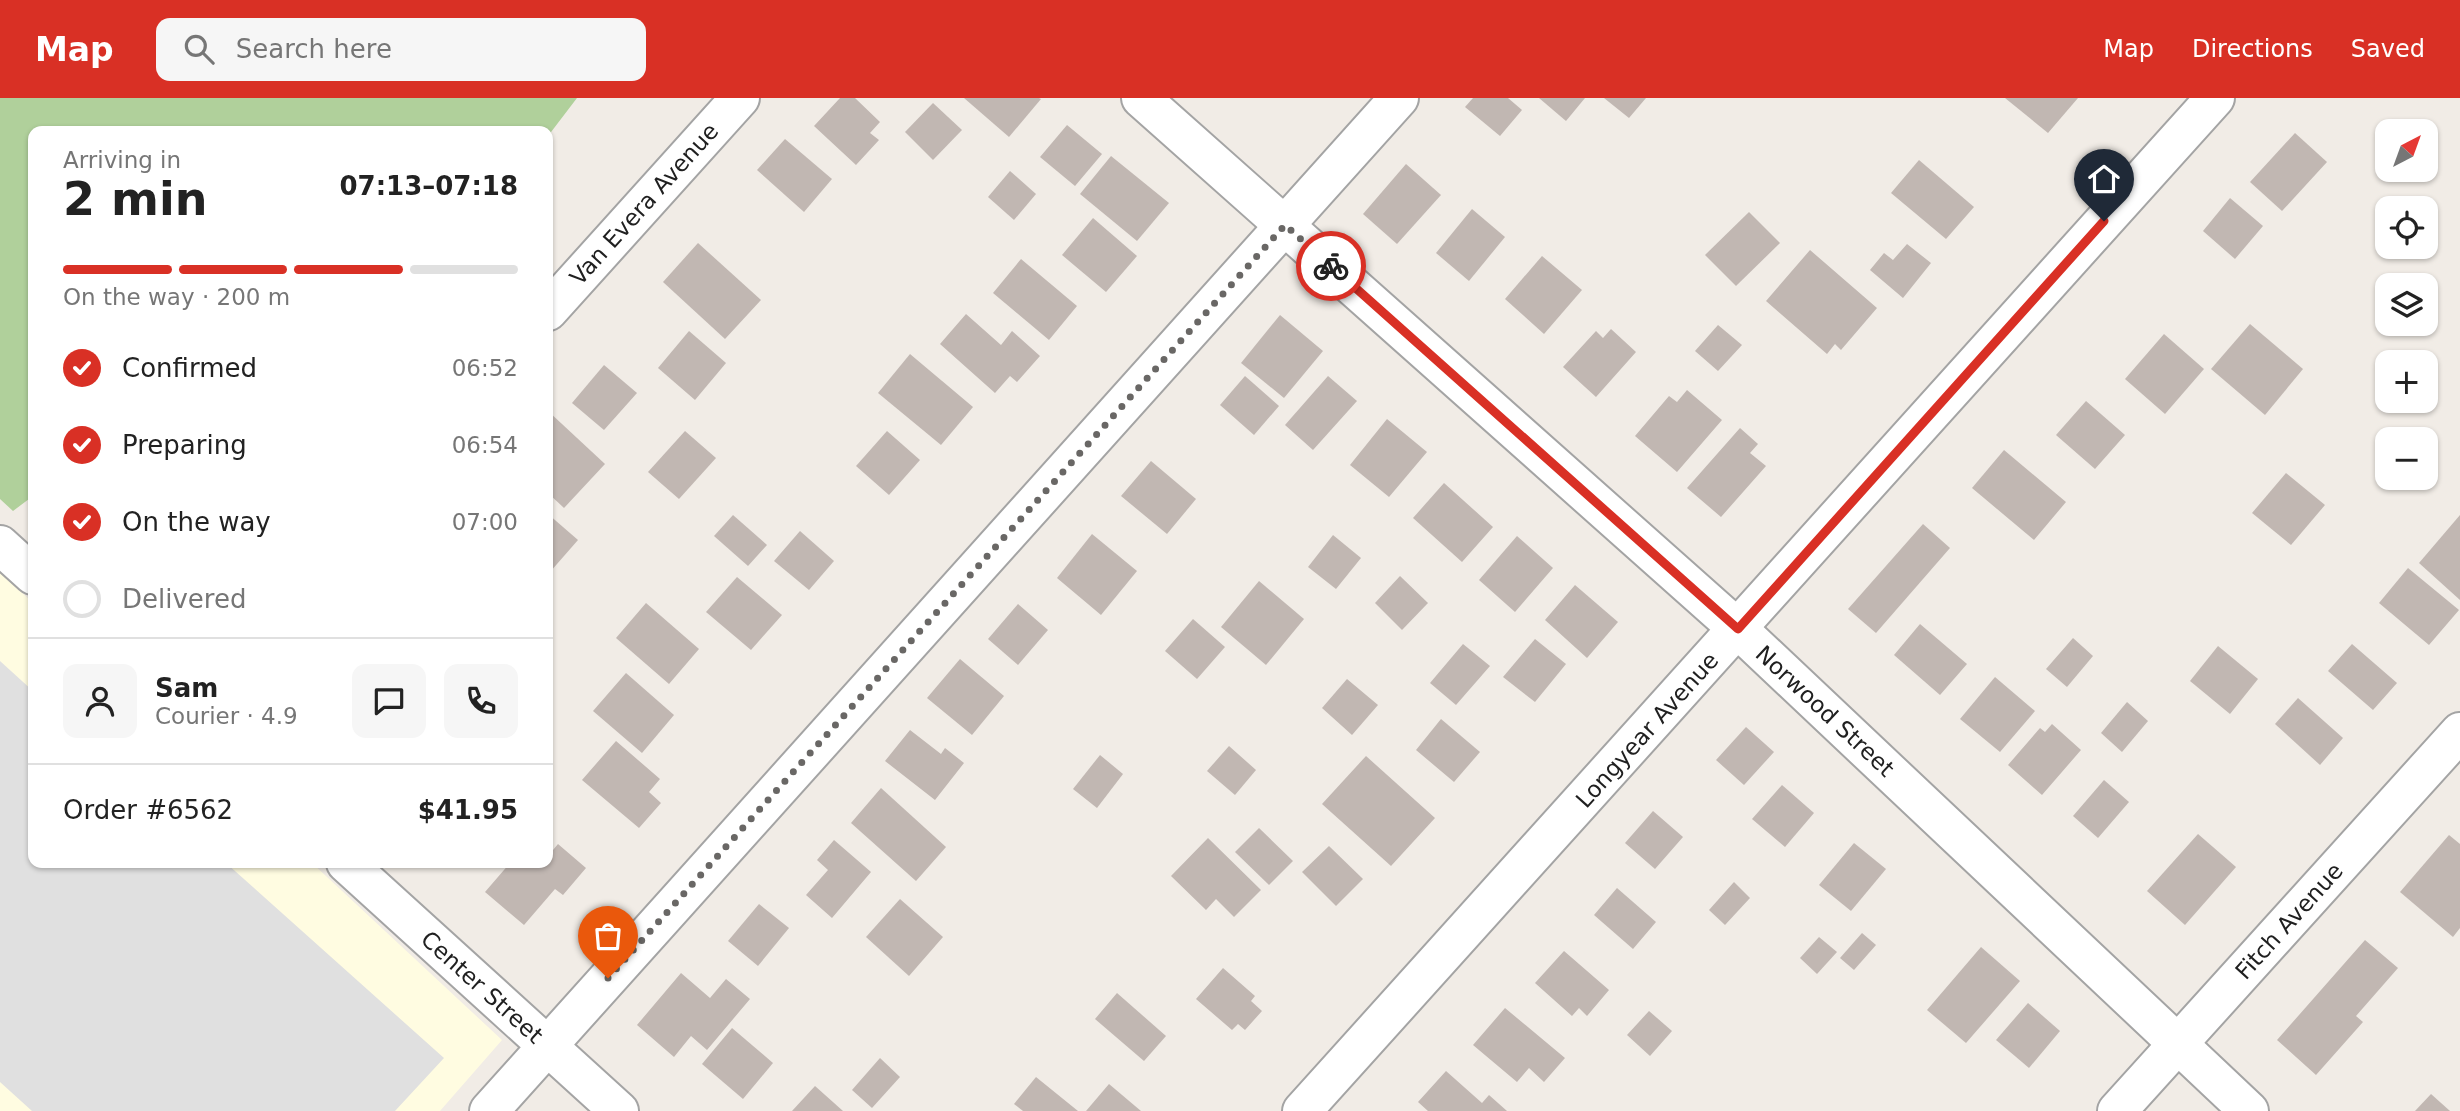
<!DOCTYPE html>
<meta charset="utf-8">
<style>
body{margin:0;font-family:"DejaVu Sans",sans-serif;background:#f6f6f6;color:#222;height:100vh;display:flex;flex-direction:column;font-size:26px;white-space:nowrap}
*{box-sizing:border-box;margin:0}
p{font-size:23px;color:#767676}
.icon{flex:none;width:38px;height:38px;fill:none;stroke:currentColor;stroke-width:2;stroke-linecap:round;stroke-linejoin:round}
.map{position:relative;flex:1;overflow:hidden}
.sheet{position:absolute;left:28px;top:28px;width:525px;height:742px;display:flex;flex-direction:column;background:#fff;border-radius:14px;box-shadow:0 2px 5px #0004}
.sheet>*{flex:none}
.needle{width:46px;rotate:41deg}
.controls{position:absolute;left:2375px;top:21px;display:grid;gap:14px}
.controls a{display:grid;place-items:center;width:63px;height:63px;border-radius:14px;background:#fff;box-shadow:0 2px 5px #0004;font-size:35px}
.pin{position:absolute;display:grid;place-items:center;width:60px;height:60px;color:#fff;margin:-72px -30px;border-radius:50% 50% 50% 0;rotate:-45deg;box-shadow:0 0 7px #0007}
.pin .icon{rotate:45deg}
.courier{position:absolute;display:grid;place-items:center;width:70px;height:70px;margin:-35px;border:5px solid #d93025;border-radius:50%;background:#fff;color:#222;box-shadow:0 2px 9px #0007}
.summary em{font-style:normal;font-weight:700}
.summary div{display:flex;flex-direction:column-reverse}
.summary{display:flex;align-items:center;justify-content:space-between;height:119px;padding:0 35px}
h1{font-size:46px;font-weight:700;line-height:52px}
.bar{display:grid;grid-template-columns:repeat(4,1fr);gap:10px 7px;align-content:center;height:84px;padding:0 35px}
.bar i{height:9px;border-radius:5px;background:#e0e0e0}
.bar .on{background:#d93025}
.bar p{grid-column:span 4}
.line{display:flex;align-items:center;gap:18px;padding:0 35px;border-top:2px solid #e0e0e0}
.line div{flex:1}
.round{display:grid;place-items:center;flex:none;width:74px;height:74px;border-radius:14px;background:#f6f6f6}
ol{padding:0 35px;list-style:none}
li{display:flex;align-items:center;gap:21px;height:77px}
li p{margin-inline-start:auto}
li .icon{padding:7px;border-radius:50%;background:#d93025;color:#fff;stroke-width:4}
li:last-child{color:#767676}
li i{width:38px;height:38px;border:4px solid #e0e0e0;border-radius:50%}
header{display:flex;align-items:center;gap:42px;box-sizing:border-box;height:98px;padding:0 35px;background:#d93025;color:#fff}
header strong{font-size:33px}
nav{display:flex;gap:38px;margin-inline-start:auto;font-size:24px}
.search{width:490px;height:63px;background:#f6f6f6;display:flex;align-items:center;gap:18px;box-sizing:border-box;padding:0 24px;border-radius:14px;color:#767676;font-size:26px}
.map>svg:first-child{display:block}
.education{fill:#fffce1}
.forest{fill:#b0d09b}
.parking{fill:#e0e0e0}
.building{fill:#c1b7b2}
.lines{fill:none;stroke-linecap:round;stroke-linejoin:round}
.minor-casing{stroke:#a4a4a4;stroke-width:42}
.minor{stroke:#fff;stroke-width:38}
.done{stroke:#696765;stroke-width:7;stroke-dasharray:0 12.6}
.route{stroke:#d93025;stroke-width:9}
.labels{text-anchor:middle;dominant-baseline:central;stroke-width:5;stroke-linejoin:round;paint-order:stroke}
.street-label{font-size:23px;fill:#202020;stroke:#fff}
</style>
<header>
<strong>Map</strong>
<div class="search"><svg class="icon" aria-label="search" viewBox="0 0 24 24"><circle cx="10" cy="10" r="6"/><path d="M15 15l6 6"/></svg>Search here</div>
<nav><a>Map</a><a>Directions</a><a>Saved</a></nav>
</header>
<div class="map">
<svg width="2460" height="1013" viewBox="0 0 2460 1013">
<rect width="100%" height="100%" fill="#f1ece6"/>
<polygon class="education" points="0,474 33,505 33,765 312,765 502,942 440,1013 0,1013"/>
<polygon class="forest" points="0,0 577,0 548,38 548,33 33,33 33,398 13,413 0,401"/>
<polygon class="parking" points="0,563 33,593 33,765 226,765 444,960 395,1013 32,1013 0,984"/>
<g class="building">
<polygon points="840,0 855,0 880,24 870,35 879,42 856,67 814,28"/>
<polygon points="964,0 1039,0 1041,1 1009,39"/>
<polygon points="1473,0 1508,0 1522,12 1500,38 1465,9"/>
<polygon points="1539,0 1585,0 1566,23"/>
<polygon points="1604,0 1646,0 1629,20"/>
<polygon points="2005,0 2078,0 2048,35"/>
<polygon points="933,5 962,32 933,62 905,34"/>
<polygon points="1067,27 1102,56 1075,88 1040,59"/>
<polygon points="2295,35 2327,64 2282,113 2250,84"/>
<polygon points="785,41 832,81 804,114 757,72"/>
<polygon points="1111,58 1169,105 1137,143 1080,96"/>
<polygon points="1919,62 1974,109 1946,141 1891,95"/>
<polygon points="1406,66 1441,97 1397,146 1363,116"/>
<polygon points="1010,73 1036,96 1014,122 988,99"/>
<polygon points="2230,100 2263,128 2235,161 2203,133"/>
<polygon points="1472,111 1505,139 1469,183 1436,155"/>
<polygon points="1749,114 1780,145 1736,188 1705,157"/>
<polygon points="1093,120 1137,158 1106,194 1062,157"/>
<polygon points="698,145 761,202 725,241 663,184"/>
<polygon points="1907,146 1931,165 1903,200 1870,172 1884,155 1893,162"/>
<polygon points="1810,152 1877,210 1841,252 1835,246 1827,256 1766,203"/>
<polygon points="1542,158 1582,192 1544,236 1505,201"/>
<polygon points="1021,161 1077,208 1049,242 993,195"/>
<polygon points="966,216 1001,247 1012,233 1040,258 1017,284 1010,278 995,295 940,246"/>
<polygon points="1280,217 1323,253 1284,300 1241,265"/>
<polygon points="2250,226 2303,271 2265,317 2211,271"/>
<polygon points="1718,227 1742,247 1718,273 1695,253"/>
<polygon points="1611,231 1636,254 1596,299 1563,269 1596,233 1603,240"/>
<polygon points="689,233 726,265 695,302 658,270"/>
<polygon points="2164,236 2204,271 2165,316 2125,281"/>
<polygon points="910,256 973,309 941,347 878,295"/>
<polygon points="604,267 637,295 604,332 572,305"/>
<polygon points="1245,278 1279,308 1254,337 1220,307"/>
<polygon points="1328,278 1357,303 1313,352 1285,327"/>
<polygon points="1687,292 1722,322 1677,374 1635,338 1669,298 1677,304"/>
<polygon points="2086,303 2125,337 2095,371 2056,337"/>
<polygon points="548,313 605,366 564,410 548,395"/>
<polygon points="1387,321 1427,354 1389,399 1350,367"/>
<polygon points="1740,330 1758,346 1750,355 1766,368 1721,419 1687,390"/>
<polygon points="685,333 716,360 679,401 648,374"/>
<polygon points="887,333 920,362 889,397 856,368"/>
<polygon points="2004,352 2066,404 2034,442 1972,390"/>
<polygon points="1151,363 1196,401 1167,436 1121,398"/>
<polygon points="2286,375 2325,407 2291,447 2252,415"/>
<polygon points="1444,385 1493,429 1462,464 1413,420"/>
<polygon points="548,416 578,442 550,474 548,472"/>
<polygon points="733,417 767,447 748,468 714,438"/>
<polygon points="2460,417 2460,502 2419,465"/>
<polygon points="1923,426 1950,450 1876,535 1848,511"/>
<polygon points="800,433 834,463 809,492 774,463"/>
<polygon points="1092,436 1137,473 1101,517 1057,480"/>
<polygon points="1333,437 1361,460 1336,491 1308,469"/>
<polygon points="1517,438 1553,470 1515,514 1479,482"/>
<polygon points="2408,470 2459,512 2429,547 2379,505"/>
<polygon points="1400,478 1428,505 1402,532 1375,505"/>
<polygon points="737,479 782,517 751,552 706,514"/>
<polygon points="1259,483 1304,521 1266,567 1221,529"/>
<polygon points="1575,487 1618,524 1587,560 1545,522"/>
<polygon points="646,505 699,551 669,586 616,540"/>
<polygon points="1018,506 1048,532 1018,567 988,541"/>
<polygon points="1193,521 1225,549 1197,581 1165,553"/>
<polygon points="1920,526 1967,566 1940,597 1894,557"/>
<polygon points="2073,540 2093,558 2067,589 2046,571"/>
<polygon points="1535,541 1566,566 1535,604 1503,579"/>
<polygon points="1463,546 1490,568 1456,607 1430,585"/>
<polygon points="2352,546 2397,585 2373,612 2328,573"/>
<polygon points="2218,548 2258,581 2230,616 2190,583"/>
<polygon points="960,561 1004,598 972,637 927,600"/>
<polygon points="626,575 674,617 642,655 593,613"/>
<polygon points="1995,579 2035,613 2000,654 1960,621"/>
<polygon points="1347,581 1378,607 1352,637 1322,610"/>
<polygon points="2298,600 2343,640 2320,667 2275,626"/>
<polygon points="2127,604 2148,623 2122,654 2101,635"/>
<polygon points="1441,621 1480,654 1454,684 1416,652"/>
<polygon points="2052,626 2081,652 2042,697 2008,667 2040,630 2045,634"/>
<polygon points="1746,629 1774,654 1744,687 1716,662"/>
<polygon points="910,632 941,656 945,650 964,665 935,702 885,663"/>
<polygon points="616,643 660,681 649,694 661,705 639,730 582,682"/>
<polygon points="1229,648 1256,672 1235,697 1207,673"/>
<polygon points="1100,657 1123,676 1097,710 1073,691"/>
<polygon points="1366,658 1435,720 1391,768 1322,706"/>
<polygon points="2104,682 2129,704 2098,740 2073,718"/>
<polygon points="1782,687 1814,715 1785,749 1752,721"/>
<polygon points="881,690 946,749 916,783 851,725"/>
<polygon points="1653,713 1683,739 1655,771 1625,745"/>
<polygon points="1259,730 1293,763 1269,787 1235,754"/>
<polygon points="2198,736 2236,769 2185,827 2147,793"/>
<polygon points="2449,737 2460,746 2460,830 2453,839 2400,794"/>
<polygon points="1208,740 1261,792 1234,819 1216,801 1206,812 1171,778"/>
<polygon points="834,742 871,774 832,820 806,797 828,772 817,762"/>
<polygon points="1854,745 1886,771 1851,813 1819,787"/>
<polygon points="558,746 586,770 563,797 555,791 524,827 485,794 510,765 540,767 548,765 548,758"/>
<polygon points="1329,748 1363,781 1336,808 1302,774"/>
<polygon points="1734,784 1750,800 1725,827 1709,812"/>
<polygon points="1617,790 1656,824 1633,851 1594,817"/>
<polygon points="900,801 943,839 909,878 866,839"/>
<polygon points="759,806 789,830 758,868 728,843"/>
<polygon points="1862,835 1876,847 1854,872 1840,860"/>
<polygon points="1819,839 1837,854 1817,876 1800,860"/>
<polygon points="2365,842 2398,870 2356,918 2363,924 2316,977 2277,942"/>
<polygon points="1981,849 2020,883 1966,945 1927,912"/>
<polygon points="1564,853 1609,892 1587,918 1579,910 1572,918 1535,885"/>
<polygon points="1223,870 1255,898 1251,903 1262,913 1245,932 1238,926 1232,932 1196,901"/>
<polygon points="681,875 710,900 726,881 750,901 707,952 691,938 674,959 637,927"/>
<polygon points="1117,895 1166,938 1144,963 1095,921"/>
<polygon points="2028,905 2060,933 2029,970 1996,942"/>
<polygon points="1505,910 1565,960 1544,984 1529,970 1517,984 1473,947"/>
<polygon points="1649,913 1672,933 1650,958 1627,937"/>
<polygon points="732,930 773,965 743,1001 702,966"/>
<polygon points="880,960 900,979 872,1010 852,992"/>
<polygon points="1446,973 1482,1005 1489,997 1507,1013 1428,1013 1418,1004"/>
<polygon points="1036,979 1078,1013 1023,1013 1014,1006"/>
<polygon points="1109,986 1141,1013 1086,1013"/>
<polygon points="815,988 843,1013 792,1013"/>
<polygon points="2431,996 2450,1013 2415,1013"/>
</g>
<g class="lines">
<defs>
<g id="minor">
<polyline points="1141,0 1738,531 2249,1013"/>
<polyline points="548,213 740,0"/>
<polyline points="0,447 33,477"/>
<polyline points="346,765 619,1013"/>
<polyline points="489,1013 1399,0"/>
<polyline points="1302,1013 2215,0"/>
<polyline points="2117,1013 2460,634"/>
</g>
</defs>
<use href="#minor" class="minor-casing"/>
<use href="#minor" class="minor"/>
</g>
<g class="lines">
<polyline class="done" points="608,880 1285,127 1331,168"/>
<polyline class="route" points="1331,168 1738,531 2104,123"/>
</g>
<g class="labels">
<g class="street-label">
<text transform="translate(644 106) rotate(-48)">Van Evera Avenue</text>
<text transform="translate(1825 613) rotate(43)">Norwood Street</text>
<text transform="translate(1647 632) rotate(-48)">Longyear Avenue</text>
<text transform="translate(2289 823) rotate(-48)">Fitch Avenue</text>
<text transform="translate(482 889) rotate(42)">Center Street</text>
</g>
</g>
</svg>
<div class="controls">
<a><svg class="needle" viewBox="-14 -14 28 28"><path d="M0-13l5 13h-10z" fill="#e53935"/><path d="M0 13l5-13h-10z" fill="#767676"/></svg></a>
<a><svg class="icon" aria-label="locate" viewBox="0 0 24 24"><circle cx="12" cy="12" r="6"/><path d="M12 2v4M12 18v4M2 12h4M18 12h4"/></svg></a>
<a><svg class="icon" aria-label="layers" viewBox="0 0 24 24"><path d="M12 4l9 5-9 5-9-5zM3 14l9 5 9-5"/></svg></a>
<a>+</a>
<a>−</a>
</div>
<div class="pin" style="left:608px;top:880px;background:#ea580c"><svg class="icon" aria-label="bag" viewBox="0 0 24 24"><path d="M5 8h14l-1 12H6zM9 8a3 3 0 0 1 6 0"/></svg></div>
<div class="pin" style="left:2104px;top:123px;background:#1f2937"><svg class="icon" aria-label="home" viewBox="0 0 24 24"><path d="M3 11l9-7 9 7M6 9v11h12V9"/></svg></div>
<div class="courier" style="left:1331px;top:168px"><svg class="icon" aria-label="bike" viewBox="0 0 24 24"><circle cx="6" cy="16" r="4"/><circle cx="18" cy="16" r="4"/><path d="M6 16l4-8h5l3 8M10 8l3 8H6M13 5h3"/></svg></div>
<section class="sheet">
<div class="summary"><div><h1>2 min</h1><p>Arriving in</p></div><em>07:13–07:18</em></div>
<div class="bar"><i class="on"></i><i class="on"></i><i class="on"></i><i></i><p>On the way · 200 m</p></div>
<ol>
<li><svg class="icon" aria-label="check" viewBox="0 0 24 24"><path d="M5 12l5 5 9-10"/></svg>Confirmed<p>06:52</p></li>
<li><svg class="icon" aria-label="check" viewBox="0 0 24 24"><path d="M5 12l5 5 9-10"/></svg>Preparing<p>06:54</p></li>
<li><svg class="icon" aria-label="check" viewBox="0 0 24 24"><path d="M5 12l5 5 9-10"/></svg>On the way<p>07:00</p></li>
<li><i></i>Delivered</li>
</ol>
<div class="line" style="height:126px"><a class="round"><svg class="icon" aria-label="person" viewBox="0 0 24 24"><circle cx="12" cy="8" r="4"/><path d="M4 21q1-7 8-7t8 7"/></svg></a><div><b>Sam</b><p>Courier · 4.9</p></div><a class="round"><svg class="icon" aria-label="chat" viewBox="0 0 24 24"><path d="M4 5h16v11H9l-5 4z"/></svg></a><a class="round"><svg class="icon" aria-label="phone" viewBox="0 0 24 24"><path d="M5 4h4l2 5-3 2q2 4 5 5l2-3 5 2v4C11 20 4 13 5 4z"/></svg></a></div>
<div class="line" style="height:91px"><div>Order #6562</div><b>$41.95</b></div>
</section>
</div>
